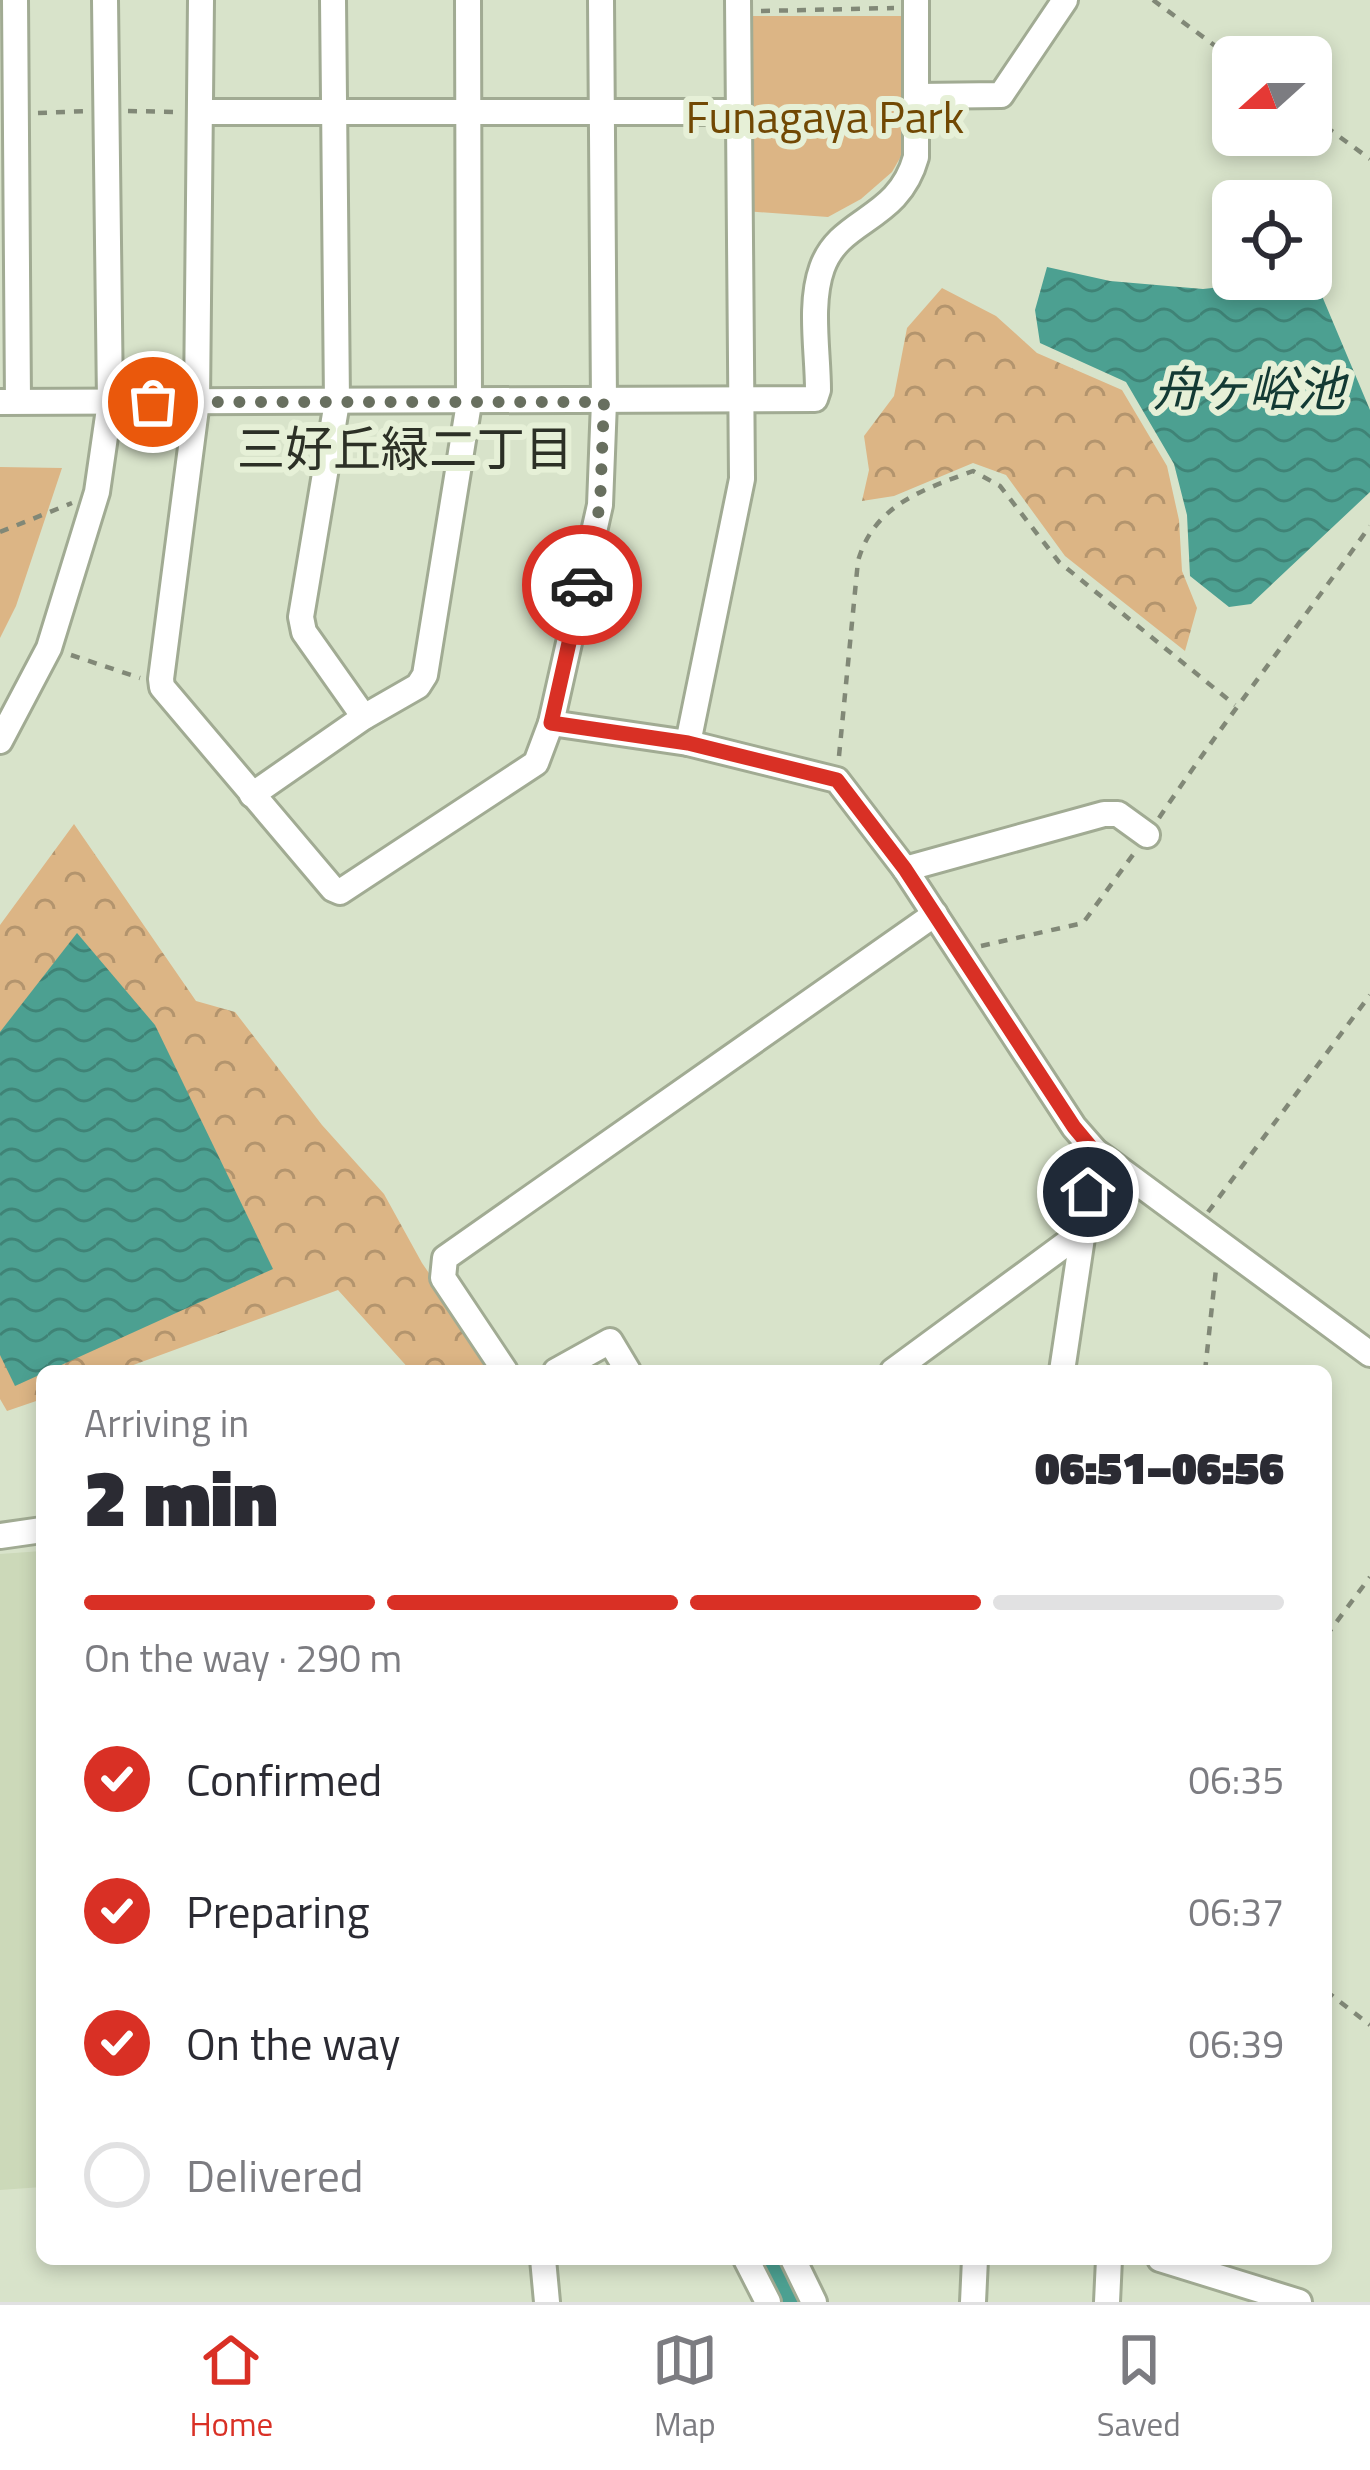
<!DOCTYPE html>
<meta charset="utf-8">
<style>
body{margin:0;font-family:"Titillium Web","Noto Sans JP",sans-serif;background:#f2f2f3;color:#2b2b33;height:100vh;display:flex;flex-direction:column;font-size:45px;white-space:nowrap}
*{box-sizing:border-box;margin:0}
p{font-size:39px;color:#7c7c81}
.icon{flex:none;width:66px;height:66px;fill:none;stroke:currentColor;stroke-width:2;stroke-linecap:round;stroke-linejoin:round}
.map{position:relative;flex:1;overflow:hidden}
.panel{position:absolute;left:36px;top:1365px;width:1296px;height:900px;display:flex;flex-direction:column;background:#fff;border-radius:18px;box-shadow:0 6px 18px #0003}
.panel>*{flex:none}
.needle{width:78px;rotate:249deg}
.fabs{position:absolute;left:1212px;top:36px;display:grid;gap:24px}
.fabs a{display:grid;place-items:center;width:120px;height:120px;border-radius:18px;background:#fff;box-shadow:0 6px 18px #0003;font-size:60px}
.pin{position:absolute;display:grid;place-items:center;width:102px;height:102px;color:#fff;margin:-51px;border:6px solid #fff;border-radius:50%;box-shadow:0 3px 12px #0007}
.courier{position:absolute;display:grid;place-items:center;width:120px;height:120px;margin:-60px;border:9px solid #d93025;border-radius:50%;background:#fff;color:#222;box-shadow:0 3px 15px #0007}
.overview em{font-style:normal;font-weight:800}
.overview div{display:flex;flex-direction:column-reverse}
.overview{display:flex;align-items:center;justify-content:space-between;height:204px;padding:0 48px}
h1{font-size:78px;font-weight:800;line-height:90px}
.bar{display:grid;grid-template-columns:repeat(4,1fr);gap:18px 12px;align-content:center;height:144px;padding:0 48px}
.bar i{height:15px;border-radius:9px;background:#e1e1e2}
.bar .on{background:#d93025}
.bar p{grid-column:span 4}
ol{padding:0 48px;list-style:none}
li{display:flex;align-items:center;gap:36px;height:132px}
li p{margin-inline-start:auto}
li .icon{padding:12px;border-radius:50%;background:#d93025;color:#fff;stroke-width:4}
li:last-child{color:#7c7c81}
li i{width:66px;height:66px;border:6px solid #e1e1e2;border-radius:50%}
.menu{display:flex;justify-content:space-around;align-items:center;height:168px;border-top:3px solid #e1e1e2;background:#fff;font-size:33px;color:#7c7c81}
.menu a{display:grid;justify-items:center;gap:6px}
.menu .on{color:#d93025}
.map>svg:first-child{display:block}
.built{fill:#ccd9b9}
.forest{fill:url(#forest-crowns)}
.green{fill:#dcb585}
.water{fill:url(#water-waves)}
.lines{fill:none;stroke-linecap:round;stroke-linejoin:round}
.river{stroke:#4ca091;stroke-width:39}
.minor-casing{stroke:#a1ab93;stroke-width:30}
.path{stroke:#818877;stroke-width:4.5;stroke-dasharray:9 9;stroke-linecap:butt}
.minor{stroke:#fff;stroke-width:24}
.done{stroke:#686f5f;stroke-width:12;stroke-dasharray:0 21.6}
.route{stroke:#d93025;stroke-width:15}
.labels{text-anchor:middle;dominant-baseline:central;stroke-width:12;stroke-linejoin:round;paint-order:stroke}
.park-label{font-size:45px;fill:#714803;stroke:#e6f0d7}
.water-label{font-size:48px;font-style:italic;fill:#133a34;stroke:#e6f0d7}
.neighbourhood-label{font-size:48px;fill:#2c3026;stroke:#e6f0d7}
</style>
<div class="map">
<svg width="1370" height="2302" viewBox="0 0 1370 2302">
<defs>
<pattern id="forest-crowns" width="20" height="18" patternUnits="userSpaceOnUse" patternTransform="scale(3)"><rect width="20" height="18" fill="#dcb585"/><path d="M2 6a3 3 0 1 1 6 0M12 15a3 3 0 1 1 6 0" fill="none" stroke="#b3946d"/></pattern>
<pattern id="water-waves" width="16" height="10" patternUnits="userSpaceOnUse" patternTransform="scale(3)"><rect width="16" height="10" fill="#4ca091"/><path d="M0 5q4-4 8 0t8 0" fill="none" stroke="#3f8376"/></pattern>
</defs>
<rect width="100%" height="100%" fill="#d8e3ca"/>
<polygon class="built" points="42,1551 42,2187 0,2190 0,1554"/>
<g class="forest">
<polygon points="942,288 996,316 1037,353 1122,390 1167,466 1179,520 1182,571 1197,608 1185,651 1065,556 1006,475 973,463 894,496 862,501 869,470 864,436 894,396 907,328"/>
<polygon points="74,824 196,1001 235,1012 322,1125 384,1194 422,1263 496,1371 411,1371 338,1290 117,1371 42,1371 42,1399 7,1411 0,1399 0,925"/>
</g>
<g class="green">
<polygon points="742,16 906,16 908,144 892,172 861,199 828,217 744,211"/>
<polygon points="0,467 62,468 16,606 0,638"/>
</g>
<g class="water">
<polygon points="1047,267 1110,281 1203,289 1314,277 1370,410 1370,492 1251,604 1229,607 1190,576 1187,515 1174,464 1126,382 1040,343 1035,310"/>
<polygon points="77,933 155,1025 273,1269 15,1386 0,1355 0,1032"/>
</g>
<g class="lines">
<polyline class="river" points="770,2259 790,2302"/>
<defs>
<g id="minor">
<polyline points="15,0 18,401"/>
<polyline points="201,0 197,401 161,679 162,687 333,889 340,892 536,763 551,723 600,505 604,402 601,0"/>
<polyline points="333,0 337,402 301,617 304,632 364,717"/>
<polyline points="918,96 1001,95 1065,0"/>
<polyline points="202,112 738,112"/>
<path d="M0 402 815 399 818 390C818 352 809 304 822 268 840 217 898 222 916 157V0"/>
<polyline points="551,723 688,743 837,780 905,869 1074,1127 1095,1151 1370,1354"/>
<polyline points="0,741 49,648 97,492 110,402 105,0"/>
<polyline points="688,743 742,479 738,0"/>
<polyline points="252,795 364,717 418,686 425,675 469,403 468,0"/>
<polyline points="905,869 1104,814 1118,814 1147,835"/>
<polyline points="505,1371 443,1278 445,1258 935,914"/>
<polyline points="556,1371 610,1341 628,1371"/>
<polyline points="893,1371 1082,1232"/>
<polyline points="1062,1371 1095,1151"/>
<polyline points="0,1536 42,1530"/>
<polyline points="543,2259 547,2302"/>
<polyline points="746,2259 768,2302"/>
<polyline points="793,2259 814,2302"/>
<polyline points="1160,2259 1299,2302"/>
<polyline points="973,2302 975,2259"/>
<polyline points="1107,2302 1109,2259"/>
</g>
</defs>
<use href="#minor" class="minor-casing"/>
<g class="path">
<polyline points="1153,0 1233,59"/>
<polyline points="761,11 894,8"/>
<polyline points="128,111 177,112"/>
<polyline points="38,113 87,111"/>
<polyline points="1311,116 1370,159"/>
<polyline points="0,532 72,503"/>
<polyline points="71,655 140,678"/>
<path d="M839 756 858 561C874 505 922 490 973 471L1000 486 1059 562 1235 705"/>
<path d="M1159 818C1226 718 1300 624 1370 526"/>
<polyline points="981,946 1083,923 1135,852"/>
<polyline points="1208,1212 1370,995"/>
<polyline points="1205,1371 1216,1269"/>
<polyline points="1326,1636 1370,1577"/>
<polyline points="1326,1991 1370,2025"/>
</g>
<use href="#minor" class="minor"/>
</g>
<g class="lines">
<polyline class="done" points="153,402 604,402 600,505 582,585"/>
<polyline class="route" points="582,585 551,723 688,743 837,780 905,869 1074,1127 1094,1151 1088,1192"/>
</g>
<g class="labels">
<g class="park-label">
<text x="825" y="116">Funagaya Park</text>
</g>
<g class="water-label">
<text x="1249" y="388">舟ヶ峪池</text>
</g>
<g class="neighbourhood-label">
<text x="405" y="448">三好丘緑二丁目</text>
</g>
</g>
</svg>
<div class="fabs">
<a><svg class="needle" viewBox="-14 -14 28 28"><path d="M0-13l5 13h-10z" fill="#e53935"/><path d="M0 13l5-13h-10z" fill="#7c7c81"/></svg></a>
<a><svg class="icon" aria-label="locate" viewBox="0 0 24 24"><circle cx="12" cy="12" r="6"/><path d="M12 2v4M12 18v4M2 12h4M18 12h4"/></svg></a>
</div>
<div class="pin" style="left:153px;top:402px;background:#ea580c"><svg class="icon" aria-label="bag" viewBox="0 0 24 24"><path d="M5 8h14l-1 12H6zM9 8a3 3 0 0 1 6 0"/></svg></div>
<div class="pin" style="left:1088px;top:1192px;background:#1f2937"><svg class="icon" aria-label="home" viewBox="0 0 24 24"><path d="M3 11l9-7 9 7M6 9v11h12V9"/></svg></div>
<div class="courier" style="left:582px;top:585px"><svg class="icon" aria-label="car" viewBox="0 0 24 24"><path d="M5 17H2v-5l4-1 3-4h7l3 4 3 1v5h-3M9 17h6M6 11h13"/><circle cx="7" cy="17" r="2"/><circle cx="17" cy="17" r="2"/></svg></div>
<section class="panel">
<div class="overview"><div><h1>2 min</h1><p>Arriving in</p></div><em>06:51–06:56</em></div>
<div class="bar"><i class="on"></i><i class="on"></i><i class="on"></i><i></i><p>On the way · 290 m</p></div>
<ol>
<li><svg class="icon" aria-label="check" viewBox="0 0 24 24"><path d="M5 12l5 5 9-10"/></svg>Confirmed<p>06:35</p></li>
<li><svg class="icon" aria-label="check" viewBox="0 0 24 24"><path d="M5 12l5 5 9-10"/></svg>Preparing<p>06:37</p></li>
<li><svg class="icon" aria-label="check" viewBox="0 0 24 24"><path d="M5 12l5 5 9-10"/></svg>On the way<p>06:39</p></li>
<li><i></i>Delivered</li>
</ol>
</section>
</div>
<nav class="menu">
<a class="on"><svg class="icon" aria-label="home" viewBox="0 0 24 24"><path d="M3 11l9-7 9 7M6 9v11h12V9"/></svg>Home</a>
<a><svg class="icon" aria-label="map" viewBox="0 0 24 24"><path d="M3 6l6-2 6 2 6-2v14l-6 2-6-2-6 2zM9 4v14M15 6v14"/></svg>Map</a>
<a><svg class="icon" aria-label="saved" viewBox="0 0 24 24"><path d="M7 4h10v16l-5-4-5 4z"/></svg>Saved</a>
</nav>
